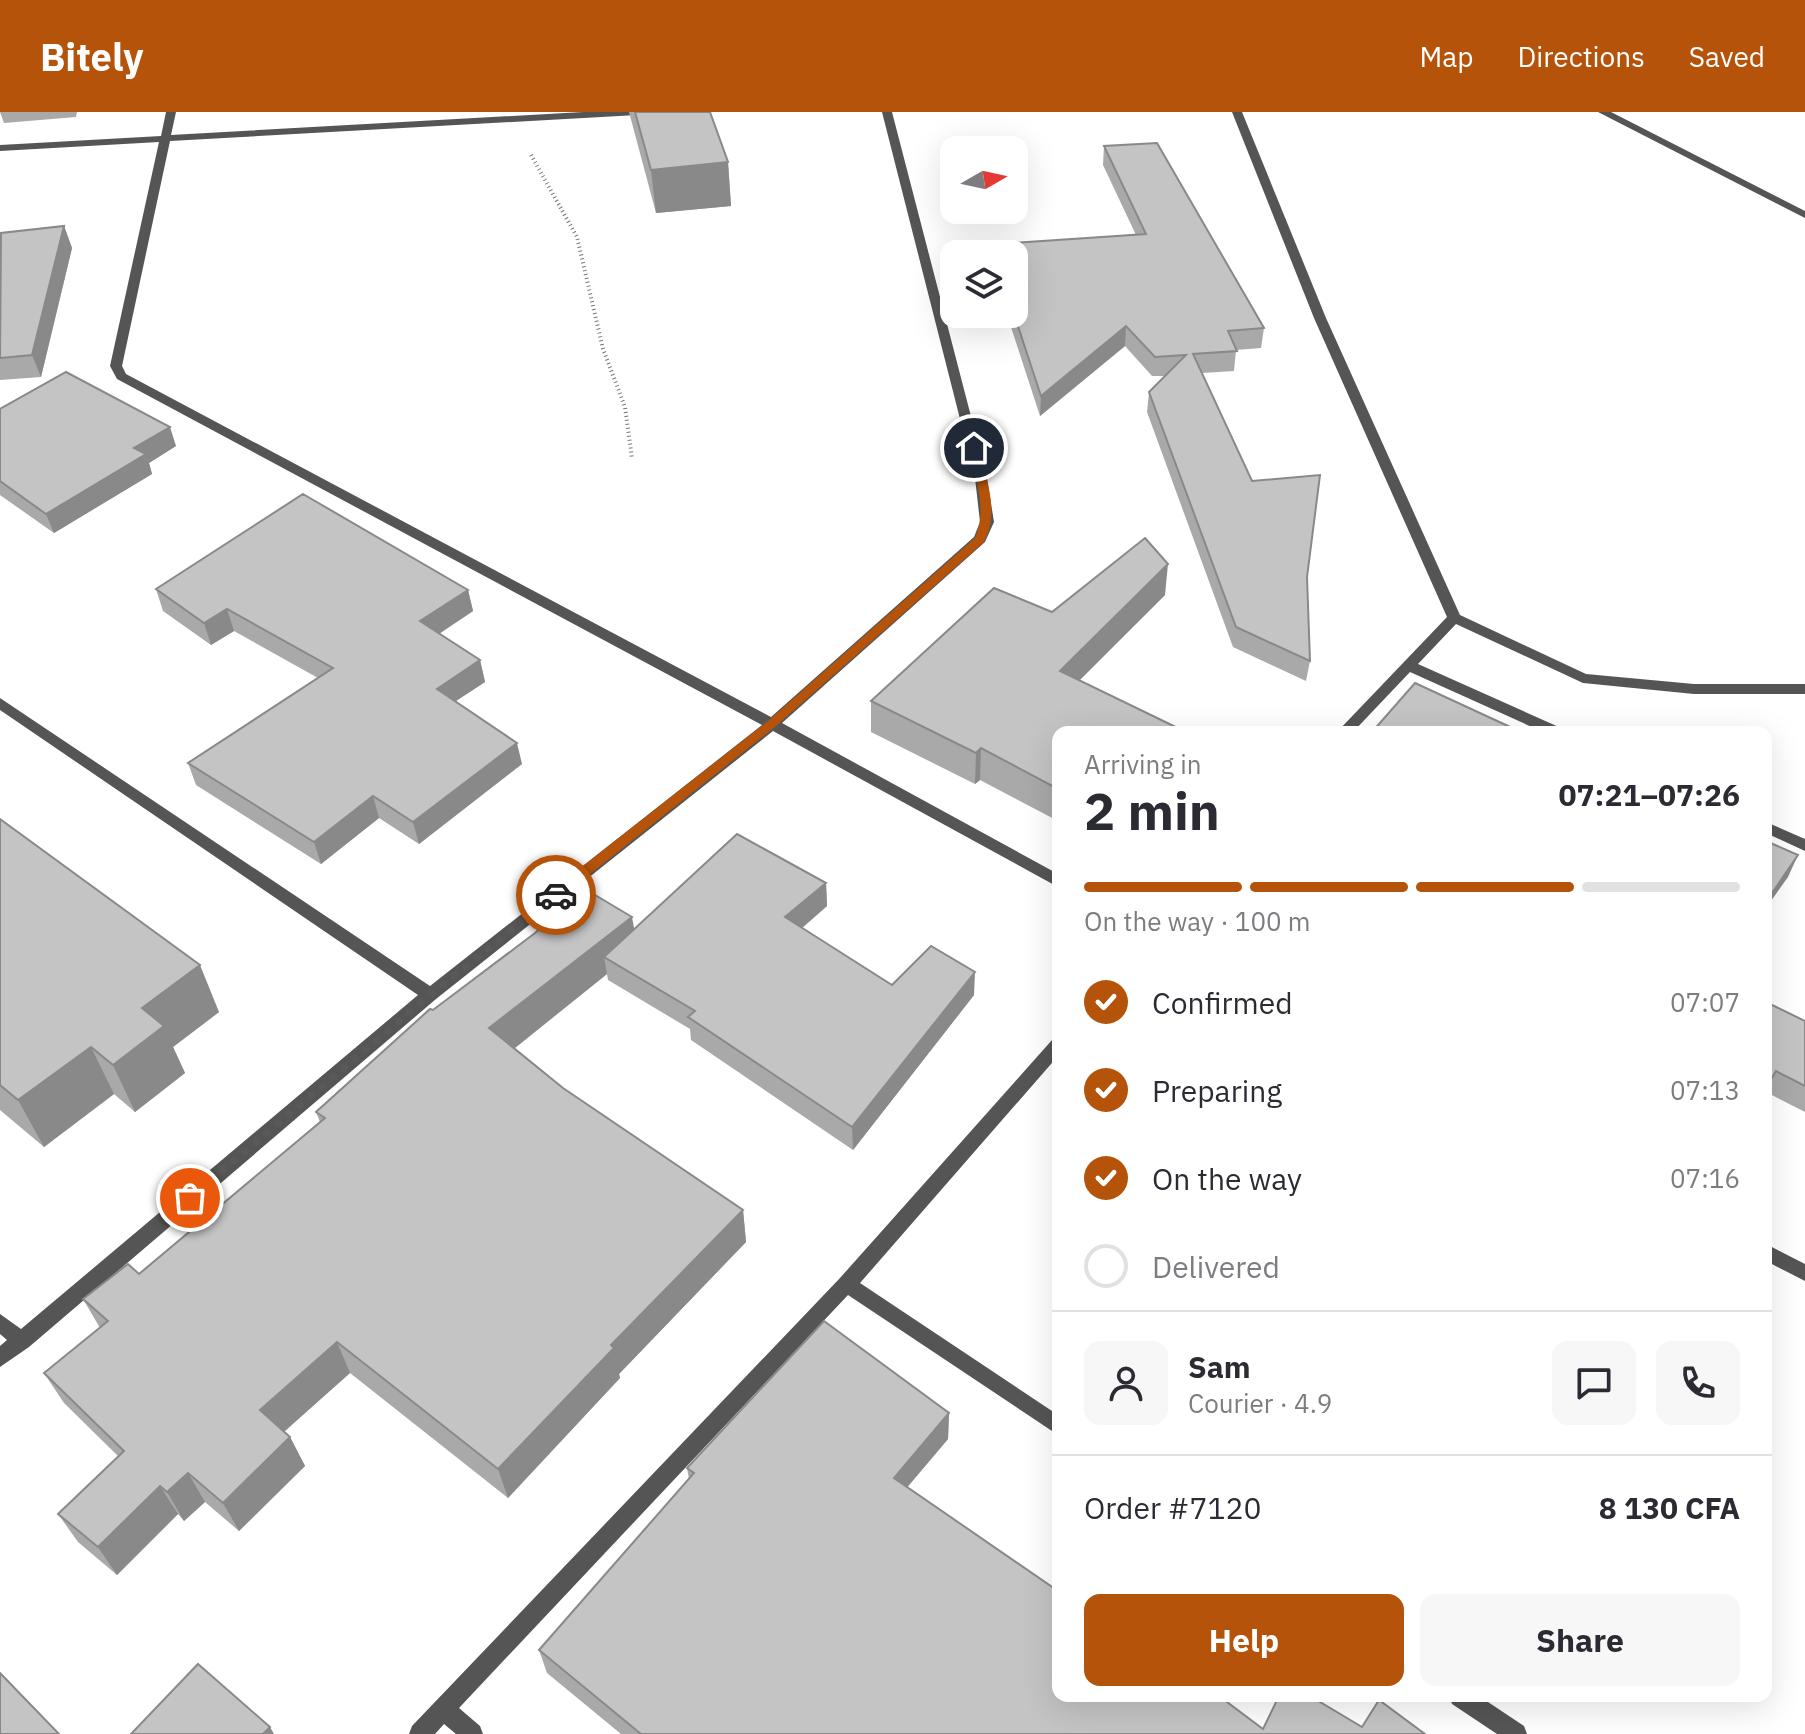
<!DOCTYPE html>
<meta charset="utf-8">
<style>
body{margin:0;font-family:"IBM Plex Sans",sans-serif;background:#f7f7f7;color:#2b2b33;height:100vh;display:flex;flex-direction:column;font-size:30px;white-space:nowrap}
*{box-sizing:border-box;margin:0}
p{font-size:26px;color:#7c7c81}
.icon{flex:none;width:44px;height:44px;fill:none;stroke:currentColor;stroke-width:2;stroke-linecap:round;stroke-linejoin:round}
.map{position:relative;flex:1;overflow:hidden}
.sheet{position:absolute;left:1052px;top:614px;width:720px;height:976px;display:flex;flex-direction:column;background:#fff;border-radius:16px;box-shadow:0 8px 32px #0002}
.sheet>*{flex:none}
.needle{width:52px;rotate:81deg}
.fabs{position:absolute;left:940px;top:24px;display:grid;gap:16px}
.fabs a{display:grid;place-items:center;width:88px;height:88px;border-radius:16px;background:#fff;box-shadow:0 8px 32px #0002;font-size:40px}
.pin{position:absolute;display:grid;place-items:center;width:68px;height:68px;color:#fff;margin:-34px;border:4px solid #fff;border-radius:50%;box-shadow:0 2px 8px #0007}
.courier{position:absolute;display:grid;place-items:center;width:80px;height:80px;margin:-40px;border:6px solid #b45309;border-radius:50%;background:#fff;color:#222;box-shadow:0 2px 10px #0007}
.overview em{font-style:normal;font-weight:700}
.overview div{display:flex;flex-direction:column-reverse}
.overview{display:flex;align-items:center;justify-content:space-between;height:136px;padding:0 32px}
h1{font-size:52px;font-weight:700;line-height:60px}
.bar{display:grid;grid-template-columns:repeat(4,1fr);gap:12px 8px;align-content:center;height:96px;padding:0 32px}
.bar i{height:10px;border-radius:6px;background:#e1e1e2}
.bar .selected{background:#b45309}
.bar p{grid-column:span 4}
.line{display:flex;align-items:center;gap:20px;padding:0 32px;border-top:2px solid #e1e1e2}
.line div{flex:1}
.round{display:grid;place-items:center;flex:none;width:84px;height:84px;border-radius:16px;background:#f7f7f7}
ol{padding:0 32px;list-style:none}
li{display:flex;align-items:center;gap:24px;height:88px}
li p{margin-inline-start:auto}
li .icon{padding:8px;border-radius:50%;background:#b45309;color:#fff;stroke-width:4}
li:last-child{color:#7c7c81}
li i{width:44px;height:44px;border:4px solid #e1e1e2;border-radius:50%}
.cta{display:flex;gap:16px;margin-top:auto;padding:16px 32px}
.cta a{flex:1;height:92px;border-radius:16px;background:#b45309;color:#fff;font-size:32px;font-weight:700;line-height:92px;text-align:center}
.cta a+a{background:#f7f7f7;color:#2b2b33}
header{display:flex;align-items:center;gap:48px;box-sizing:border-box;height:112px;padding:0 40px;background:#b45309;color:#fff}
header strong{font-size:38px}
nav{display:flex;gap:44px;margin-inline-start:auto;font-size:28px}
.map>svg:first-child{display:block}
.lines{fill:none;stroke-linecap:round;stroke-linejoin:round}
.path{stroke:#777;stroke-width:4;stroke-dasharray:1 3;stroke-linecap:butt}
.minor{fill:#555;fill-rule:evenodd}
.wall{fill:#a9a9a9}
.shaded-wall{fill:#898989}
.building{fill:#c4c4c4;stroke:#898989;stroke-width:2}
.route{fill:#b45309}
.done{stroke:#595959;stroke-width:8;stroke-dasharray:0 14.4}
</style>
<header>
<strong>Bitely</strong>
<nav><a>Map</a><a>Directions</a><a>Saved</a></nav>
</header>
<div class="map">
<svg width="1805" height="1622" viewBox="0 0 1805 1622">
<rect width="100%" height="100%" fill="#fff"/>
<g class="lines">
<polyline class="path" points="531,43 577,125 603,237 625,295 632,346"/>
<g class="minor">
<polygon points="166,0 176,0 171,23 583,0 642,0 637,3 170,29 122,254 126,262 771,605 974,425 980,410 975,366 882,0 892,0 987,366 994,410 985,430 782,611 1058,762 1058,775 773,619 436,887 29,1235 0,1255 0,1234 7,1228 0,1222 0,1202 21,1217 418,883 0,598 0,586 430,874 762,613 117,267 110,254 159,30 0,39 0,33 161,24"/>
<polygon points="1232,0 1242,0 1326,206 1460,503 1586,562 1694,572 1805,572 1805,582 1694,582 1583,571 1456,512 1418,552 1561,616 1563,620 1543,620 1410,560 1353,620 1337,620 1447,505 1314,206"/>
<polygon points="1598,0 1611,0 1805,99 1805,106"/>
<polygon points="1766,710 1805,727 1805,739 1766,721"/>
<polygon points="1058,926 1058,944 860,1171 1058,1303 1058,1323 848,1183 459,1596 480,1614 483,1622 456,1622 444,1612 435,1622 409,1622 412,1614 840,1166 1052,928"/>
<polygon points="1766,1132 1805,1152 1805,1169 1766,1149"/>
<polygon points="1449,1584 1479,1584 1524,1614 1527,1622 1497,1622 1452,1592"/>
</g>
</g>
<g class="wall">
<polygon points="0,0 77,0 76,5 4,11"/>
<polygon points="629,0 635,0 728,50 731,94 656,101"/>
<polygon points="1104,34 1264,216 1261,236 1236,238 1234,259 1202,261 1252,369 1307,465 1310,549 1306,569 1233,535 1147,300 1149,280 1165,264 1152,264 1125,234 1040,304 1009,209 980,210 978,202 1014,202 1014,142 967,142 967,134 1136,123 1103,53"/>
<polygon points="64,114 72,136 41,265 0,268 0,125"/>
<polygon points="0,297 176,334 149,351 152,362 54,421 0,383"/>
<polygon points="156,477 468,478 473,499 439,522 480,548 485,570 456,589 522,652 419,732 379,706 321,752 196,673 188,651 318,566 234,519 211,533 163,499"/>
<polygon points="1165,483 1079,568 1058,620 1058,709 980,668 975,672 871,620 871,589 1052,500"/>
<polygon points="0,707 219,900 173,935 185,961 135,1000 114,982 44,1035 0,998"/>
<polygon points="826,771 827,794 802,816 892,873 974,883 853,1038 691,928 690,917 608,868 607,862 514,937 563,976 743,1098 746,1130 619,1262 620,1266 508,1386 350,1261 284,1319 290,1325 305,1354 239,1419 205,1390 184,1409 178,1402 117,1463 78,1430 58,1402 118,1344 64,1291 44,1261 100,1216 83,1187 139,1162 320,1010 316,1000 433,898 634,818"/>
<polygon points="1766,890 1805,909 1805,1000 1766,980"/>
<polygon points="949,1301 948,1327 907,1375 1058,1479 1263,1617 1362,1615 1425,1622 621,1622 547,1561 539,1538 689,1367 687,1356"/>
</g>
<g class="shaded-wall">
<polygon points="728,50 731,94 656,101 651,58"/>
<polygon points="64,114 72,136 41,265 32,243"/>
<polygon points="1126,214 1125,234 1040,304 1041,284"/>
<polygon points="170,315 176,334 149,351 152,362 54,421 46,402 134,336"/>
<polygon points="1168,452 1165,483 1058,590 1060,559"/>
<polygon points="468,478 473,499 425,531 420,509"/>
<polygon points="227,497 234,519 211,533 204,511"/>
<polygon points="480,548 485,570 442,598 437,577"/>
<polygon points="517,631 522,652 419,732 413,710"/>
<polygon points="981,636 980,668 975,672 976,641"/>
<polygon points="373,684 379,706 321,752 314,730"/>
<polygon points="1798,743 1788,765 1766,796 1766,790"/>
<polygon points="826,771 827,794 787,829 785,805"/>
<polygon points="632,805 638,838 604,845 607,862 497,950 489,916"/>
<polygon points="200,853 219,900 173,935 185,961 135,1000 113,953 142,896"/>
<polygon points="975,860 974,883 853,1038 852,1015"/>
<polygon points="91,935 114,982 44,1035 18,988"/>
<polygon points="743,1098 746,1130 619,1262 620,1266 508,1386 498,1357 611,1233"/>
<polygon points="337,1230 350,1261 275,1328 260,1298"/>
<polygon points="949,1301 948,1327 894,1391 894,1366"/>
<polygon points="290,1325 305,1354 239,1419 223,1391"/>
<polygon points="188,1361 205,1390 184,1409 167,1380"/>
<polygon points="160,1374 178,1402 117,1463 98,1435"/>
<polygon points="270,1615 274,1622 263,1622"/>
</g>
<g class="building">
<polygon points="635,0 710,0 728,50 651,58"/>
<polygon points="1157,31 1264,216 1228,219 1237,239 1193,242 1252,369 1320,363 1307,465 1310,549 1236,515 1149,280 1186,243 1155,245 1126,214 1041,284 1014,202 1014,142 969,142 967,134 1146,122 1104,34"/>
<polygon points="64,114 32,243 0,246 1,121"/>
<polygon points="66,260 170,315 134,336 146,342 46,402 0,369 0,297"/>
<polygon points="303,382 468,478 420,509 480,548 437,577 517,631 413,710 373,684 314,730 188,651 333,556 227,497 204,511 156,477"/>
<polygon points="1145,426 1168,452 1060,559 1186,620 1058,620 1058,677 981,636 976,641 871,589 994,476 1052,500"/>
<polygon points="1415,571 1521,620 1372,620"/>
<polygon points="0,707 200,853 142,896 164,914 113,953 91,935 18,988 0,973"/>
<polygon points="737,722 826,771 785,805 892,873 931,834 975,860 852,1015 688,905 695,899 604,845"/>
<polygon points="1766,729 1798,743 1766,790"/>
<polygon points="585,777 632,805 489,916 563,976 743,1098 611,1233 614,1236 498,1357 337,1230 260,1298 290,1325 223,1391 188,1361 167,1380 160,1374 98,1435 58,1402 124,1339 44,1261 108,1209 83,1187 128,1152 139,1162 325,1006 316,1000 430,897 433,898 535,821"/>
<polygon points="1766,890 1805,909 1805,974 1776,959 1766,976"/>
<polygon points="824,1209 949,1301 894,1366 1058,1479 1058,1584 1219,1584 1263,1617 1279,1584 1310,1584 1362,1615 1379,1588 1425,1622 641,1622 539,1538 694,1361 687,1356"/>
<polygon points="198,1552 270,1615 263,1622 131,1622"/>
<polygon points="0,1561 59,1622 0,1622"/>
</g>
<path class="route" d="M974 333 979 336C986 367 1000 399 984 430L776 614 560 786H551V779L768 609 975 426C988 396 975 366 969 336Z"/>
<g class="lines">
<polyline class="done" points="190,1086 430,883 556,783"/>
</g>
</svg>
<div class="fabs">
<a><svg class="needle" viewBox="-14 -14 28 28"><path d="M0-13l5 13h-10z" fill="#e53935"/><path d="M0 13l5-13h-10z" fill="#7c7c81"/></svg></a>
<a><svg class="icon" aria-label="layers" viewBox="0 0 24 24"><path d="M12 4l9 5-9 5-9-5zM3 14l9 5 9-5"/></svg></a>
</div>
<div class="pin" style="left:190px;top:1086px;background:#ea580c"><svg class="icon" aria-label="bag" viewBox="0 0 24 24"><path d="M5 8h14l-1 12H6zM9 8a3 3 0 0 1 6 0"/></svg></div>
<div class="pin" style="left:974px;top:336px;background:#1f2937"><svg class="icon" aria-label="home" viewBox="0 0 24 24"><path d="M3 11l9-7 9 7M6 9v11h12V9"/></svg></div>
<div class="courier" style="left:556px;top:783px"><svg class="icon" aria-label="car" viewBox="0 0 24 24"><path d="M5 17H2v-5l4-1 3-4h7l3 4 3 1v5h-3M9 17h6M6 11h13"/><circle cx="7" cy="17" r="2"/><circle cx="17" cy="17" r="2"/></svg></div>
<section class="sheet">
<div class="overview"><div><h1>2 min</h1><p>Arriving in</p></div><em>07:21–07:26</em></div>
<div class="bar"><i class="selected"></i><i class="selected"></i><i class="selected"></i><i></i><p>On the way · 100 m</p></div>
<ol>
<li><svg class="icon" aria-label="check" viewBox="0 0 24 24"><path d="M5 12l5 5 9-10"/></svg>Confirmed<p>07:07</p></li>
<li><svg class="icon" aria-label="check" viewBox="0 0 24 24"><path d="M5 12l5 5 9-10"/></svg>Preparing<p>07:13</p></li>
<li><svg class="icon" aria-label="check" viewBox="0 0 24 24"><path d="M5 12l5 5 9-10"/></svg>On the way<p>07:16</p></li>
<li><i></i>Delivered</li>
</ol>
<div class="line" style="height:144px"><a class="round"><svg class="icon" aria-label="person" viewBox="0 0 24 24"><circle cx="12" cy="8" r="4"/><path d="M4 21q1-7 8-7t8 7"/></svg></a><div><b>Sam</b><p>Courier · 4.9</p></div><a class="round"><svg class="icon" aria-label="chat" viewBox="0 0 24 24"><path d="M4 5h16v11H9l-5 4z"/></svg></a><a class="round"><svg class="icon" aria-label="phone" viewBox="0 0 24 24"><path d="M5 4h4l2 5-3 2q2 4 5 5l2-3 5 2v4C11 20 4 13 5 4z"/></svg></a></div>
<div class="line" style="height:104px"><div>Order #7120</div><b>8 130 CFA</b></div>
<div class="cta"><a>Help</a><a>Share</a></div>
</section>
</div>
